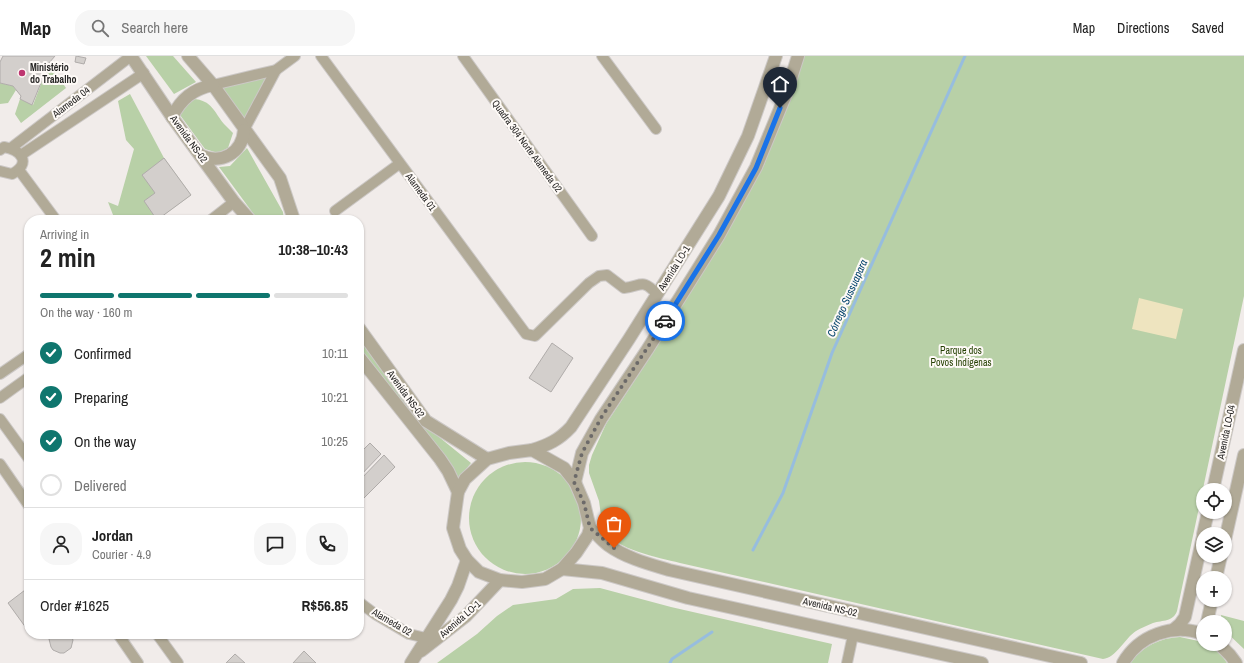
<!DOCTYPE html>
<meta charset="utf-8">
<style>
body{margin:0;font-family:"Archivo Narrow",sans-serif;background:#f6f6f6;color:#222;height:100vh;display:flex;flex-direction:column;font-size:15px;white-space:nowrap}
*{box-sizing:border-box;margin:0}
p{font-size:13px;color:#767676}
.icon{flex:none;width:22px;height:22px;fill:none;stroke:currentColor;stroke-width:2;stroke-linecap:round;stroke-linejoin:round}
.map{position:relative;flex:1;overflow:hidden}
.details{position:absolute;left:24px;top:159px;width:340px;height:424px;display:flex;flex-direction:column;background:#fff;border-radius:16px;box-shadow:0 1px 3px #0004}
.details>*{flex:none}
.fabs{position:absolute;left:1196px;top:427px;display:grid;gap:8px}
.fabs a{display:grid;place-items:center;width:36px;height:36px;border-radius:50%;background:#fff;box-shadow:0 1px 3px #0004;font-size:20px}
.pin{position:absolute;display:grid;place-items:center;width:34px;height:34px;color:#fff;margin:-41px -17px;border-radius:50% 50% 50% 0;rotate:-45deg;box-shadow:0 0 4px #0007}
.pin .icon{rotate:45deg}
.courier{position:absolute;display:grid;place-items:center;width:40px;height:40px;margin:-20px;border:3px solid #1a73e8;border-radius:50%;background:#fff;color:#222;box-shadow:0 1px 5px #0007}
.summary em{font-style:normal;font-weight:700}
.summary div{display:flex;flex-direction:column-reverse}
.summary{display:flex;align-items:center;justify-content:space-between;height:68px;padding:0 16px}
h1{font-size:26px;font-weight:700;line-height:30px}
.bar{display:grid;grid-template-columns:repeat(4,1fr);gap:6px 4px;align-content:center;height:48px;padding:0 16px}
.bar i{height:5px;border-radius:3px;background:#e0e0e0}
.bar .selected{background:#0f766e}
.bar p{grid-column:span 4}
.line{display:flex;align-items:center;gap:10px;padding:0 16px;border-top:1px solid #e0e0e0}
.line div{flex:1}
.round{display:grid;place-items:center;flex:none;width:42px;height:42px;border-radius:16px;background:#f6f6f6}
ol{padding:0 16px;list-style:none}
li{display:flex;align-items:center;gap:12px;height:44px}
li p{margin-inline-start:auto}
li .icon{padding:4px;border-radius:50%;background:#0f766e;color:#fff;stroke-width:4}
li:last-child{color:#767676}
li i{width:22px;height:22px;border:2px solid #e0e0e0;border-radius:50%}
header{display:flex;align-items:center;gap:24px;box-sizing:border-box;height:56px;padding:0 20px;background:#fff;border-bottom:1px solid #e0e0e0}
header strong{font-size:19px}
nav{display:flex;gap:22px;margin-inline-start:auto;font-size:14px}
.search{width:280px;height:36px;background:#f6f6f6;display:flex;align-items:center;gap:10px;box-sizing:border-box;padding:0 14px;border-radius:16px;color:#767676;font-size:15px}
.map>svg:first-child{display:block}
.green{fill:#b8d0a7}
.sand{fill:#eee4bf}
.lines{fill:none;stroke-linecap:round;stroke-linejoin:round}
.stream{stroke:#97bdde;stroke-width:3}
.building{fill:#d3cfcc;stroke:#b0acaa}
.minor-casing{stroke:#ccc8c6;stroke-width:12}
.tertiary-casing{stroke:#ccc8c6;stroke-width:14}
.minor{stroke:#b1aa97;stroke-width:10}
.tertiary{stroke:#b1aa97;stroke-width:12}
.done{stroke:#6c6a69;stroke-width:4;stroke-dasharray:0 7.2}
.route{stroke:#1a73e8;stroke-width:5}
.poi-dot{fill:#be3570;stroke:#fefaf7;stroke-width:1.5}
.labels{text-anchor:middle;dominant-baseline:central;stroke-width:4;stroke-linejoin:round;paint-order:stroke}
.poi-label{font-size:10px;font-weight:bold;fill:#252423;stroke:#fefaf7;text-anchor:start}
.street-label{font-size:10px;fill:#252423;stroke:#fefaf7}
.park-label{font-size:10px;fill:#233f01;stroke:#fefaf7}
.water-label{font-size:11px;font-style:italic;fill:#00426b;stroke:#fefaf7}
</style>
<header>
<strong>Map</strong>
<div class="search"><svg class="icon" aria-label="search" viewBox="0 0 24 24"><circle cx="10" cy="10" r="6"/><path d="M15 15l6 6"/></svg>Search here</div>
<nav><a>Map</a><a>Directions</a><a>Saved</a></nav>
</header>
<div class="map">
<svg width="1244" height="607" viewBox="0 0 1244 607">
<rect width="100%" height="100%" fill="#f1ecea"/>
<g class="green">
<polygon points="146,0 173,0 196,26 174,38"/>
<path d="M802 0H1244V240L1177 555C1173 566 1163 564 1153 567 1148 569 1141 572 1136 575 1125 582 1116 602 1103 603L680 507C657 501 617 494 603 474L599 445 589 417V409L592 399 606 368 675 263 692 230 724 180 764 109 792 35Z"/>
<polygon points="49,7 66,32 21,67 15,58 20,43 33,49"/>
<polygon points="276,14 244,74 213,29"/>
<polygon points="0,27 13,30 16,34 8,47 0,48"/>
<polygon points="130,38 164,102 191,139 157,164 115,164 108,146 118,150 134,93 126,84 118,45"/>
<path d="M193 43C212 44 214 56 224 68 227 71 230 74 233 77L228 92 218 97 205 93 180 59 185 49Z"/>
<polygon points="247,92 283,156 284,164 258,164 219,111 230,110"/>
<polygon points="359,283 423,368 471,407 457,424 359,295"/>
<circle cx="525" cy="462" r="56"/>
<polygon points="600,532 671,551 832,588 828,607 437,607 477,578 497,560 513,549 556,543 573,533"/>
<polygon points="1221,559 1244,565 1244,593 1225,575 1225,566 1221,566"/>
<path d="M1180 581 1203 586V588C1213 588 1222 599 1227 607H1130C1143 590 1160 582 1180 581Z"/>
</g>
<polygon class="sand" points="1139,242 1183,253 1176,283 1132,273"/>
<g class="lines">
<g class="stream">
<polyline points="753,494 783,437 832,297 965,0"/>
<polyline points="670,607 672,603 712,576"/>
</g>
</g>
<g class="building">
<polygon points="3,0 55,0 49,7 32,49 20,43 21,40 13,30 0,27 0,6"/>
<polygon points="76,0 86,2 84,8 75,6"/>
<polygon points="164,102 191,139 157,164 144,145 155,137 142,119"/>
<polygon points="552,287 573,302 551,336 529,322"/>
<polygon points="370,387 381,398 359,421 359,398"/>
<polygon points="384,399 395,411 359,447 359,425"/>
<polygon points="29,531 29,576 8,547"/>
<polygon points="53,578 70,578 73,584 71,592 64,597 60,597 53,594 51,591 49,583"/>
<polygon points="304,595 316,607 293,607"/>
<polygon points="235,598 245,607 226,607"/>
</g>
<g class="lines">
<defs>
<g id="minor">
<path d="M321 0 526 278 535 280 589 227 599 220 607 219 624 232C642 230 642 222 657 238"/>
<polyline points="463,0 592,180"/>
<polyline points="602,0 656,73"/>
<polyline points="213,29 276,14 295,0"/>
<polyline points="244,74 276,14"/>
<polyline points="11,92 131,0"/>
<path d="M0 94 4 91C21 94 32 107 12 118L0 115"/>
<polyline points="21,99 144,17"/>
<polyline points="19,114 56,164"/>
<polyline points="335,155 399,108"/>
<polyline points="211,164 234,146"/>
<polyline points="0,318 29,298"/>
<polyline points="0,342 29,321"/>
<polyline points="0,363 29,403"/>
<polyline points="0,408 29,450"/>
<polyline points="359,546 375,558 409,578 426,582"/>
<polyline points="118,578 138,607"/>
<polyline points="157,578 178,607"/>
<polyline points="847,607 853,579"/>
</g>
<g id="tertiary">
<polyline points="131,0 172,61 234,146 250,164"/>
<polyline points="188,0 213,29 280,122 294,164"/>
<path d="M172 61C181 43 193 33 213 29"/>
<path d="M200 99C222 109 242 97 244 74"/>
<polyline points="359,272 426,365 487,403"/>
<polyline points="359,301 440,403 448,415 458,436"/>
<path d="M532 394C548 389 559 384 571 371L629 283 719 140 748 80 776 0"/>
<polygon points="532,394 564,412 575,426 584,447 590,472 588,479 576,497 562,513 545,523 522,526 500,524 479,516 467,504 460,493 453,472 458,436 465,423 487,403 509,397"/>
<polyline points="575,426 582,397 601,363 647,294 719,179 756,111 786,38 798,0"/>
<polyline points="1213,434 1244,294"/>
<path d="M590 472C596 477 601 484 608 489 626 502 649 508 669 514L1081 607"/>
<polyline points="1203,478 1208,456"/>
<polyline points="1225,484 1244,399"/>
<polyline points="562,513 602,517 688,542 982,607"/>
<polyline points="1216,522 1221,500"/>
<polyline points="1207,566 1212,544"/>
<polyline points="1173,574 1180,568 1185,561 1203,480"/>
<polyline points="1219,588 1230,599 1236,607"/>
<polyline points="421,595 466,560 500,524"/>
<polyline points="411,607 451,544 458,530 467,504"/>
<path d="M1123 607C1139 579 1173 567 1203 578"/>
</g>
</defs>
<use href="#minor" class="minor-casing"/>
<use href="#tertiary" class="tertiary-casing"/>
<use href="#minor" class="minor"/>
<use href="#tertiary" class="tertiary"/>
</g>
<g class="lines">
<polyline class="done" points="614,492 590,472 584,447 574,426 582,397 601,362 665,265"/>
<polyline class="route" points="665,265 719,179 756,112 780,52"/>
</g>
<circle class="poi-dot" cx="22" cy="17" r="4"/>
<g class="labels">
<g class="poi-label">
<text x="30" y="11">Ministério<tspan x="30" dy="12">do Trabalho</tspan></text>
</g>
<g class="street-label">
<text transform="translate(71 46) rotate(-37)">Alameda 04</text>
<text transform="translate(189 83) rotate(54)">Avenida NS-02</text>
<text transform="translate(527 90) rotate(54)">Quadra 304 Norte Alameda 02</text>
<text transform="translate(421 136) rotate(54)">Alameda 01</text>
<text transform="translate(674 212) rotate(-58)">Avenida LO-1</text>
<text transform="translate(406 338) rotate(54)">Avenida NS-02</text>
<text transform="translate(1226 376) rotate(-78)">Avenida LO-04</text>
<text transform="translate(830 551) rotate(13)">Avenida NS-02</text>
<text transform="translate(460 563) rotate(-41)">Avenida LO-1</text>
<text transform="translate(392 566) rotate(30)">Alameda 02</text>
</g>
<g class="park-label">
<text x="961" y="294">Parque dos<tspan x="961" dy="12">Povos Indígenas</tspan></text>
</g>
<g class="water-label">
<text transform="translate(847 242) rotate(-66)">Córrego Sussuapara</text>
</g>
</g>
</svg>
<div class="fabs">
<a><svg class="icon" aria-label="locate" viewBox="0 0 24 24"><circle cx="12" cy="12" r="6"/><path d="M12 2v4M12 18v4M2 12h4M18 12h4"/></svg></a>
<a><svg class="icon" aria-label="layers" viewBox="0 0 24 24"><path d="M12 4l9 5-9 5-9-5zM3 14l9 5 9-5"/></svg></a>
<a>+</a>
<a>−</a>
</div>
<div class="pin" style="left:614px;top:492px;background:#ea580c"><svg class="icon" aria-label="bag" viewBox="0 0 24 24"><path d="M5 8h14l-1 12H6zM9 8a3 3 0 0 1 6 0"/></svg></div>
<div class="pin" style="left:780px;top:52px;background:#1f2937"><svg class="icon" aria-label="home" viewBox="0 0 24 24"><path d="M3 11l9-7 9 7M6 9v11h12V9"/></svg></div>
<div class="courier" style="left:665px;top:265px"><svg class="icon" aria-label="car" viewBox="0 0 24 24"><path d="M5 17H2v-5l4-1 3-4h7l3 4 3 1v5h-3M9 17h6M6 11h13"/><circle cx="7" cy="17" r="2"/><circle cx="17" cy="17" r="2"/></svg></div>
<section class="details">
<div class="summary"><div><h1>2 min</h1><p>Arriving in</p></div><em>10:38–10:43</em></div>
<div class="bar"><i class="selected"></i><i class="selected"></i><i class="selected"></i><i></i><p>On the way · 160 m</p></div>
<ol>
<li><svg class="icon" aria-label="check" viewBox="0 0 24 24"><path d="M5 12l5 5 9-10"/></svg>Confirmed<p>10:11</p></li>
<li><svg class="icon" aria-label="check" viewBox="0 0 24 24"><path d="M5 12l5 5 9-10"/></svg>Preparing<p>10:21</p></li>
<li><svg class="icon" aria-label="check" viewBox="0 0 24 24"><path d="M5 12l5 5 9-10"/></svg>On the way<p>10:25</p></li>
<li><i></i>Delivered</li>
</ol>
<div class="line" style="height:72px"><a class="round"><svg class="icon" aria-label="person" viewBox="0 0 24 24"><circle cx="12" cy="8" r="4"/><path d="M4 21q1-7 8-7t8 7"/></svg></a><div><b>Jordan</b><p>Courier · 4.9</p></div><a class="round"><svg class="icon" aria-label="chat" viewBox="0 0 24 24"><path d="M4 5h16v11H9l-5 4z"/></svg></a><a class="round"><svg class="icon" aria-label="phone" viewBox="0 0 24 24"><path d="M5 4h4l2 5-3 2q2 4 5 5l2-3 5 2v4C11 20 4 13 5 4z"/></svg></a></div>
<div class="line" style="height:52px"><div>Order #1625</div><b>R$56.85</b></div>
</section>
</div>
